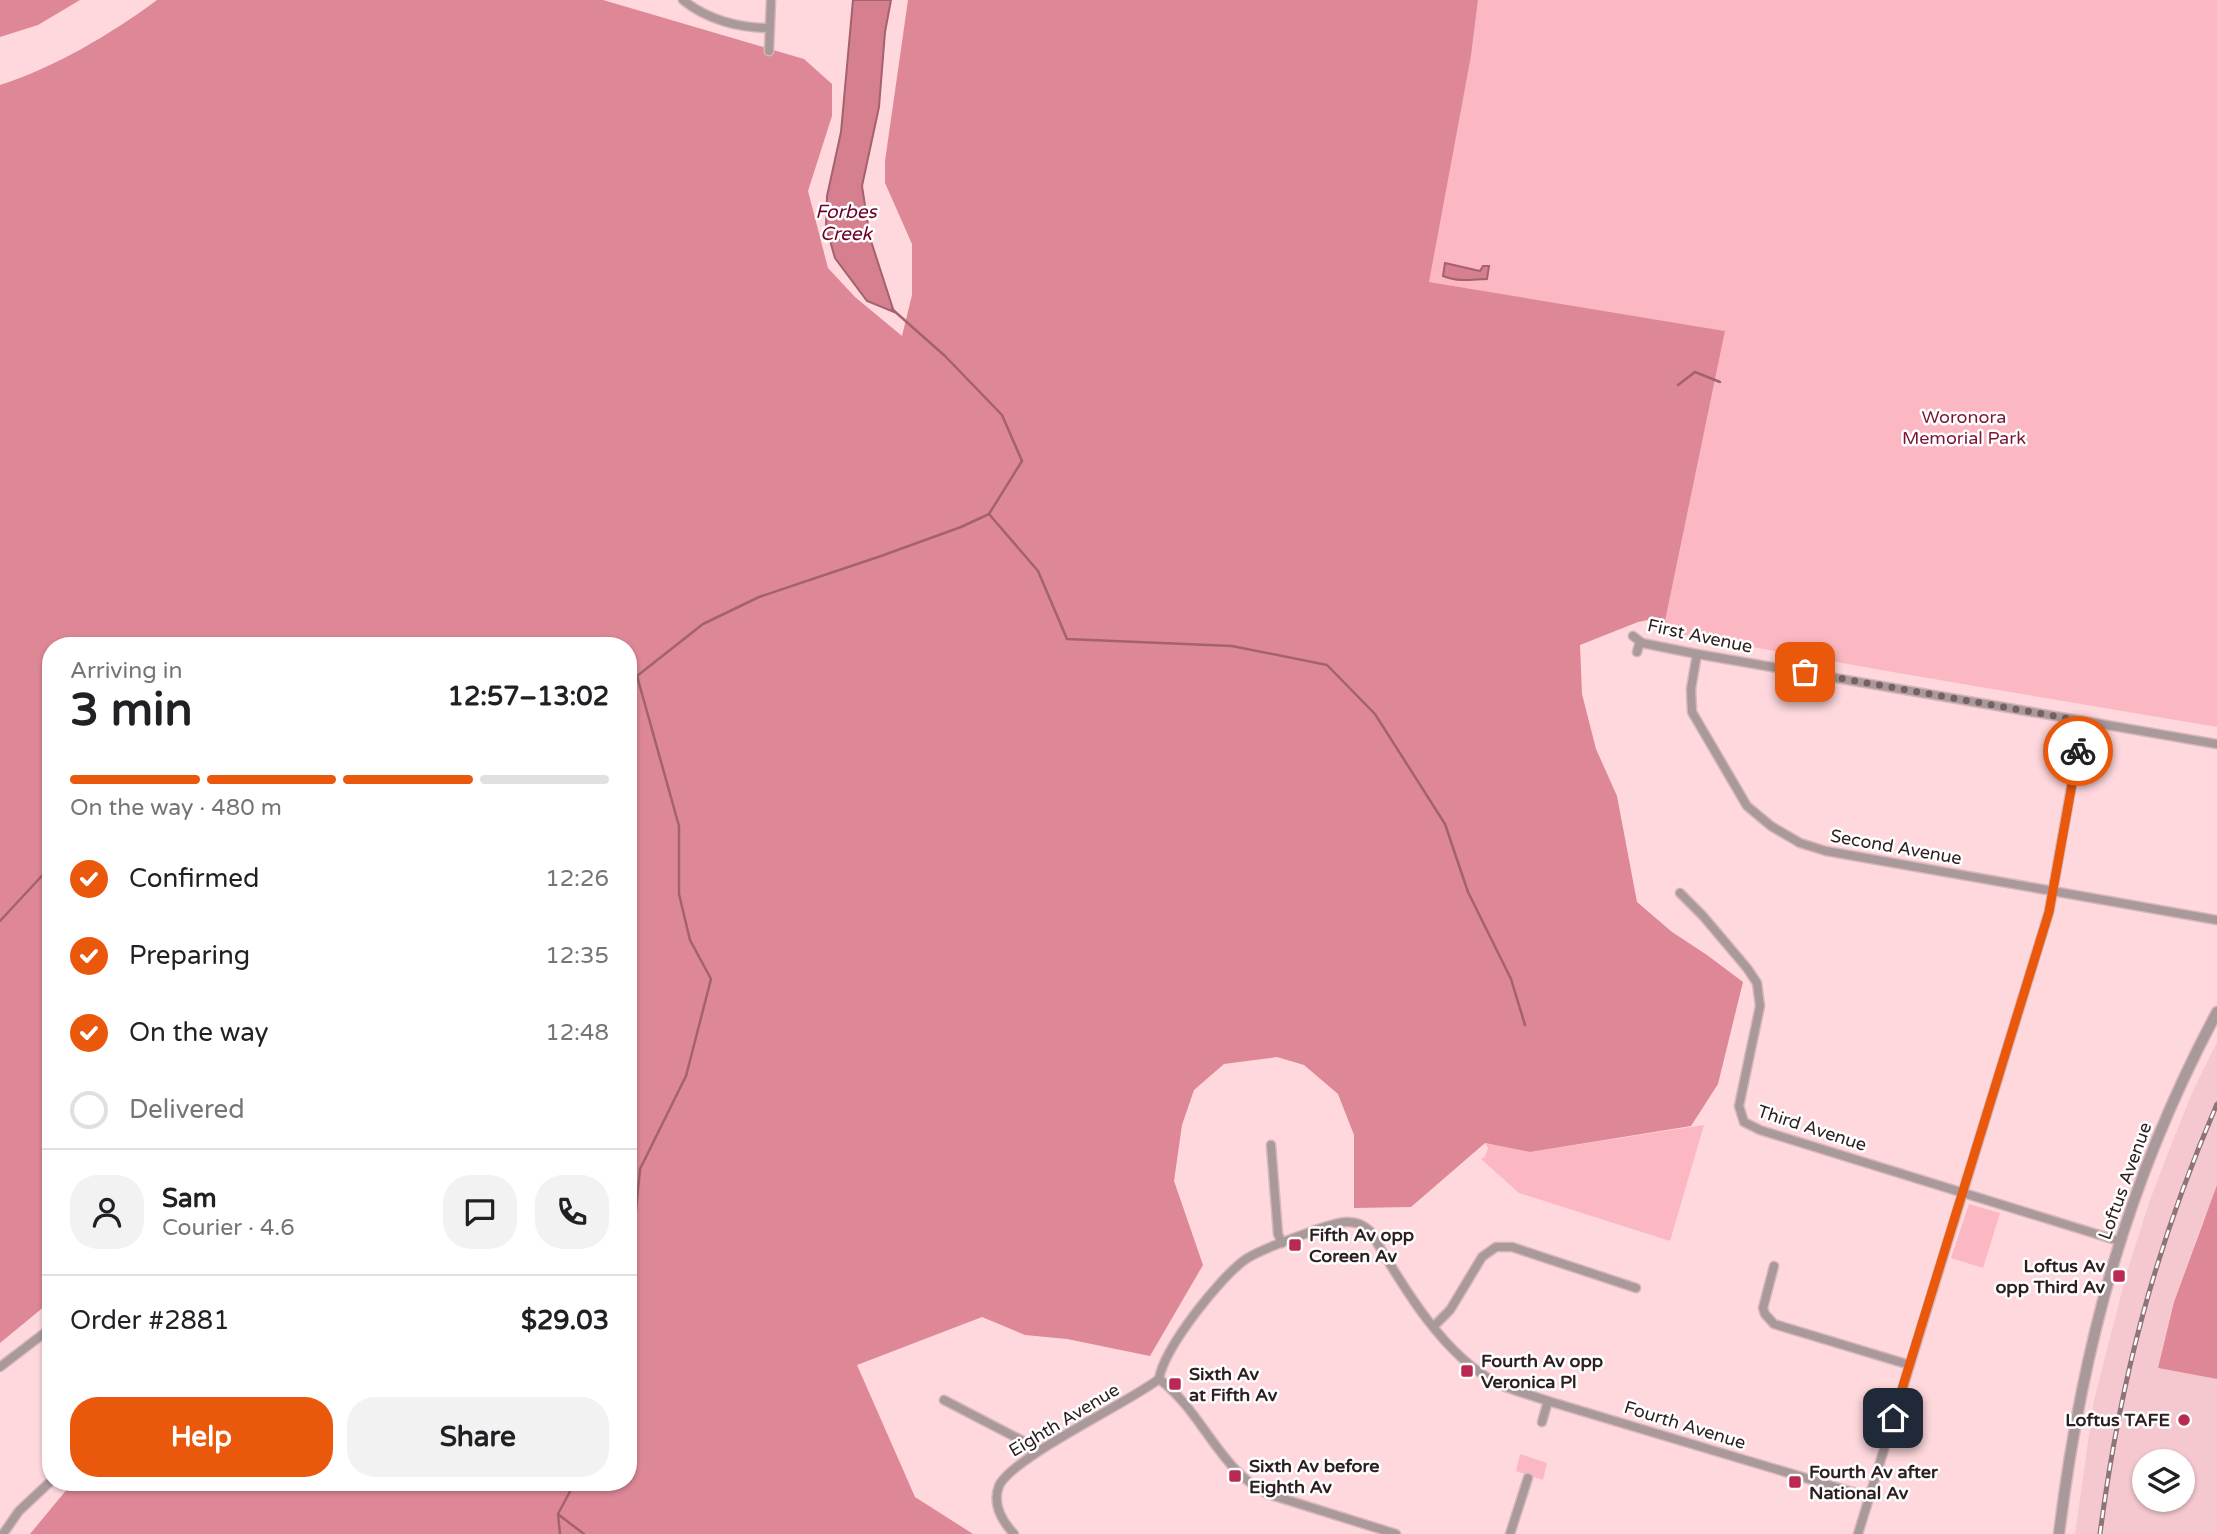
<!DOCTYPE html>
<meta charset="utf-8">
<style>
body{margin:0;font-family:"Varela Round",sans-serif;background:#f2f2f2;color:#202124;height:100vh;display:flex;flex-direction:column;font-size:26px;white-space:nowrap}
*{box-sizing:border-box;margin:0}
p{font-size:23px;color:#757577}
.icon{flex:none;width:38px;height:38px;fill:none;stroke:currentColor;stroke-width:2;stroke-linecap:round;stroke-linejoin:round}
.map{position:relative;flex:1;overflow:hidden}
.sheet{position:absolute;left:42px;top:637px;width:595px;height:854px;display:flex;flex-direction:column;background:#fff;border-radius:28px;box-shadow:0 2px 5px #0004}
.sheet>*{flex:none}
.controls{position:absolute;left:2132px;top:1449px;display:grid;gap:14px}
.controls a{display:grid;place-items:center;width:63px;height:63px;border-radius:50%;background:#fff;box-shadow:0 2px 5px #0004;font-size:35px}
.pin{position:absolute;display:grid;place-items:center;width:60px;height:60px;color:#fff;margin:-30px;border-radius:14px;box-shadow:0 4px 10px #0006}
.courier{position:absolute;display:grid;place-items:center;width:70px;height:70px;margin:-35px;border:5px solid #ea580c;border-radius:50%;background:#fff;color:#222;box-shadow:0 2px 9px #0007}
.overview em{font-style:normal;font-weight:700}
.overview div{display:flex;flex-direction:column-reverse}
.overview{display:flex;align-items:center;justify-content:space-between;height:119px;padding:0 28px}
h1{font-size:46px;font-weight:700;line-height:52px}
.bar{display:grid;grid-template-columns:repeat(4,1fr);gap:10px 7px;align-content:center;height:84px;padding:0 28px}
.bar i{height:9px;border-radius:5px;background:#e0e0e0}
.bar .selected{background:#ea580c}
.bar p{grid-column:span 4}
.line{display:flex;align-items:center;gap:18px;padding:0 28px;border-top:2px solid #e0e0e0}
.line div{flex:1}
.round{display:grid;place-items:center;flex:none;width:74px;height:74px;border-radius:28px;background:#f2f2f2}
ol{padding:0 28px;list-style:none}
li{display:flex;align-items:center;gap:21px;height:77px}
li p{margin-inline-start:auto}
li .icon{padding:7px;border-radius:50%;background:#ea580c;color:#fff;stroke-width:4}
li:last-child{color:#757577}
li i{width:38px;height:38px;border:4px solid #e0e0e0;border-radius:50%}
.cta{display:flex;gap:14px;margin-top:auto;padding:14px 28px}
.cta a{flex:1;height:80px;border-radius:28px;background:#ea580c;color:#fff;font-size:28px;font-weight:700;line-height:80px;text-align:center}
.cta a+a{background:#f2f2f2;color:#202124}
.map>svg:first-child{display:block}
.built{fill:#f4c8ce;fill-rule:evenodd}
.green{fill:#fcb8c2}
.forest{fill:#de8796}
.water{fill:#d67f8e;stroke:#a3626d;stroke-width:2}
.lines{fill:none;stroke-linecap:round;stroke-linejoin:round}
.stream{stroke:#a3626d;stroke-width:2.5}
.minor-casing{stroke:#d8b7bb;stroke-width:11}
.tertiary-casing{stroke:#d8b7bb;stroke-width:13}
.minor{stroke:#a9999b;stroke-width:8}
.tertiary{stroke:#a9999b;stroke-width:10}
.rail-casing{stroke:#8d7478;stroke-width:5}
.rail{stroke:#fff;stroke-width:2.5;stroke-dasharray:8;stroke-linecap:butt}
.done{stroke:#766063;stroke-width:7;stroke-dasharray:0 12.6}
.route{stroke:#ea580c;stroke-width:9}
.poi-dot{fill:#b92954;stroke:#fff;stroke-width:2.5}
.labels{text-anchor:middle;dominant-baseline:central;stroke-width:5;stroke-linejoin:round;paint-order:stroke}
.park-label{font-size:18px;fill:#7d1535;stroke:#fff}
.street-label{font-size:18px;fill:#2d1f21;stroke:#fff}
.poi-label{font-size:18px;font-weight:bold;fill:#2d1f21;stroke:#fff;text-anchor:start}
.water-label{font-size:19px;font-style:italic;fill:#6c0028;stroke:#fff}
</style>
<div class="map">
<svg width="2217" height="1534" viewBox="0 0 2217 1534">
<rect width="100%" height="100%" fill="#fed8dd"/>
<path class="built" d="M2217 1042V1217L2205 1215 2174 1302 2158 1368 2217 1379V1534H2075L2094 1400 2127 1272 2150 1200 2168 1153 2192 1093ZM2144 1461H2182V1500H2144Z"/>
<g class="green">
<polygon points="1478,0 2217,0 2217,727 1898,673 1663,631 1725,331 1428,282 1471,56"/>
<polygon points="1704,1125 1670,1241 1519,1193 1481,1159 1485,1157 1488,1148 1485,1143 1530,1152"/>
<polygon points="1969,1204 2000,1213 1983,1268 1951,1258"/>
<polygon points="1520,1454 1547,1463 1543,1480 1516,1471"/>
</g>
<g class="forest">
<polygon points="0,0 80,0 38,25 0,37"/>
<path d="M157 0H603L804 59 832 84V116L808 191 828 268 855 297 902 336 912 295V244L885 183V161L908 0H1478L1471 56 1429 282 1725 331 1663 631 1657 618 1638 622 1580 645 1582 694 1596 749 1617 796 1637 902 1672 932 1707 955 1743 982 1718 1084 1691 1126 1530 1152 1485 1143 1411 1207 1354 1208V1135L1338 1094 1304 1065 1277 1057 1224 1064 1194 1090 1182 1125 1174 1181 1203 1265 1150 1356 1067 1339 1025 1335 982 1317 857 1365 915 1497 973 1534H30L73 1482H628V646H51V1301L0 1343V85C52 69 113 33 157 0Z"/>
<polygon points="2217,1185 2217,1379 2158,1368 2174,1302"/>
</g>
<g class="water">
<polygon points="853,0 891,0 885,32 879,107 862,186 870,238 894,312 867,301 835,258 826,227 827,196 841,132"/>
<path d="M1445 263 1480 271 1483 266H1489L1487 279C1472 280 1457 282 1443 276Z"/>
</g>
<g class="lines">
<g class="stream">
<polyline points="1678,385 1695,372 1720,382"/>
<polyline points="989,514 1038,571 1067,639 1232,646 1327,665 1375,714 1445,824 1468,892 1511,979 1525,1025"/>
<polyline points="447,646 472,643 479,646"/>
<polyline points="628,676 637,676 703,624 759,597 881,556 961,527 989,514 1022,461 1002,415 945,356 892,309"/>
<polyline points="0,921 51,866"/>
<polyline points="628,1352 633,1337 631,1263 640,1169 686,1076 711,979 690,940 679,894 679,826 637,676"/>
<polyline points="559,1515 584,1534"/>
<polyline points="560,1534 558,1514 575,1482"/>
</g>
<defs>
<g id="minor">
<path d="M683 0C706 19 738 28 769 28"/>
<polyline points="769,51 771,0"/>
<polyline points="1633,636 1642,643 1697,654 2217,744"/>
<polyline points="1637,652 1639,645 1642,643"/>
<polyline points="1697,654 1691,689 1692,712 1747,806 1771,826 1800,843 1826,851 2217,920"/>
<polyline points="1680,893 1703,916 1747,968 1757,983 1760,1006 1739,1106 1744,1122 1760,1130 2119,1241"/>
<polyline points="1271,1145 1278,1234 1282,1243"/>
<polyline points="1774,1266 1763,1308 1765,1314 1774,1324 1910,1365"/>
<polyline points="1434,1326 1450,1310 1482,1257 1496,1247 1512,1247 1636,1288"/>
<polyline points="0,1367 51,1328"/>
<path d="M1159 1379C1164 1348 1220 1277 1246 1259 1267 1246 1293 1239 1315 1230 1334 1224 1354 1215 1370 1231 1401 1283 1442 1355 1497 1383 1513 1391 1531 1395 1548 1401L1869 1497"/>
<path d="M1159 1379C1202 1411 1219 1470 1268 1494L1396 1534"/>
<polyline points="944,1400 1023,1441 1034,1454"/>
<polyline points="1542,1422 1548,1401"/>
<polyline points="3,1534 19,1511 51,1481"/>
<path d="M1014 1534C1002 1521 992 1504 999 1486 1011 1458 1128 1403 1159 1379"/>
<polyline points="1510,1534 1528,1478"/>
<polyline points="1858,1534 2049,912 2083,721"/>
</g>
<path id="tertiary" d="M2059 1534C2082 1346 2127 1180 2217 1012"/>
</defs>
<use href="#minor" class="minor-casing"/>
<use href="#tertiary" class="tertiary-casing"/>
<use href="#minor" class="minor"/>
<use href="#tertiary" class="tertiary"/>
<defs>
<path id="rail" d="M2100 1534C2120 1379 2155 1248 2217 1104"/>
</defs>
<use href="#rail" class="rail-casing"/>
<use href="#rail" class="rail"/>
</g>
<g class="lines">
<polyline class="done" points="1805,672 2083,721 2078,751"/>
<polyline class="route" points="1893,1418 2049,912 2078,751"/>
</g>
<g class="poi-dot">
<rect x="1288" y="1238" width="14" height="14" rx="3.5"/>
<rect x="2112" y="1269" width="14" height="14" rx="3.5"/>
<rect x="1460" y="1364" width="14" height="14" rx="3.5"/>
<rect x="1168" y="1377" width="14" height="14" rx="3.5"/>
<circle cx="2184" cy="1420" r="7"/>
<rect x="1228" y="1469" width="14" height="14" rx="3.5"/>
<rect x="1788" y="1475" width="14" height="14" rx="3.5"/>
</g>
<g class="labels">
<g class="park-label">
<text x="1964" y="417">Woronora<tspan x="1964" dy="21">Memorial Park</tspan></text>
</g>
<g class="street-label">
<text transform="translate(1700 636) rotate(12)">First Avenue</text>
<text transform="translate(1896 847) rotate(10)">Second Avenue</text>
<text transform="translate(1812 1128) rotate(18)">Third Avenue</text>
<text transform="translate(2125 1181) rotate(-70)">Loftus Avenue</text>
<text transform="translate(1064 1420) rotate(-31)">Eighth Avenue</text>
<text transform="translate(1685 1425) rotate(17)">Fourth Avenue</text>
</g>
<g class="poi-label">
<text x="1309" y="1235">Fifth Av opp<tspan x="1309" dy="21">Coreen Av</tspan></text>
<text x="2105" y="1266" text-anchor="end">Loftus Av<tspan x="2105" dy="21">opp Third Av</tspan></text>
<text x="1481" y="1361">Fourth Av opp<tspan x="1481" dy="21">Veronica Pl</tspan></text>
<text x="1189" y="1374">Sixth Av<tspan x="1189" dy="21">at Fifth Av</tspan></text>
<text x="2170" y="1420" text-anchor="end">Loftus TAFE</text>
<text x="1249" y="1466">Sixth Av before<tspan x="1249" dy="21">Eighth Av</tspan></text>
<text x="1809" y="1472">Fourth Av after<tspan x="1809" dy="21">National Av</tspan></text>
</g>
<g class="water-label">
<text x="846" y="212">Forbes<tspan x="846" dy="22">Creek</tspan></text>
</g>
</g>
</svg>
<div class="controls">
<a><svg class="icon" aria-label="layers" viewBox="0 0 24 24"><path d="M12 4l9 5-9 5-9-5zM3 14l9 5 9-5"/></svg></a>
</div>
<div class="pin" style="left:1805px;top:672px;background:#ea580c"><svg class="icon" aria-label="bag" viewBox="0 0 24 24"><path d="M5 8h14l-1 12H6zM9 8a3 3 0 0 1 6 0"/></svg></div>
<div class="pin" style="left:1893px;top:1418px;background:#1f2937"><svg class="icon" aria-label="home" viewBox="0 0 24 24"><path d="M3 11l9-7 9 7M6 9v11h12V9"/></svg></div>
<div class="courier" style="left:2078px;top:751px"><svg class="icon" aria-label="bike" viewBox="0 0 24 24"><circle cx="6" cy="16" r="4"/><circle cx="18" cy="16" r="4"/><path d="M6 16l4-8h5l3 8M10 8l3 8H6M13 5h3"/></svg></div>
<section class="sheet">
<div class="overview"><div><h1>3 min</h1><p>Arriving in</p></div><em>12:57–13:02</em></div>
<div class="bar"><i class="selected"></i><i class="selected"></i><i class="selected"></i><i></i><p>On the way · 480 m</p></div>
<ol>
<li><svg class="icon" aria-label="check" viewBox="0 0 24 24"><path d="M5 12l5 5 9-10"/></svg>Confirmed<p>12:26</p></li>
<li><svg class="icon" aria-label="check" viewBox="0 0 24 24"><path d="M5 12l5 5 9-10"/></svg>Preparing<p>12:35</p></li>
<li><svg class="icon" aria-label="check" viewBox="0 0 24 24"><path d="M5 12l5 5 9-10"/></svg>On the way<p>12:48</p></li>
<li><i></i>Delivered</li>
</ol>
<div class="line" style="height:126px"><a class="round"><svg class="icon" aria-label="person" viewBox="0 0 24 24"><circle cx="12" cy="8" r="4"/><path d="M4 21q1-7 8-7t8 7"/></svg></a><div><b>Sam</b><p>Courier · 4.6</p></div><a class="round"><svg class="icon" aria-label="chat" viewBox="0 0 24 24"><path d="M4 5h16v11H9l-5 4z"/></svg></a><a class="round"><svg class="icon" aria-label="phone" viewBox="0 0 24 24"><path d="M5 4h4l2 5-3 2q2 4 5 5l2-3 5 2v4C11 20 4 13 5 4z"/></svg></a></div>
<div class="line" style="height:91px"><div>Order #2881</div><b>$29.03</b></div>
<div class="cta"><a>Help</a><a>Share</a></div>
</section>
</div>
